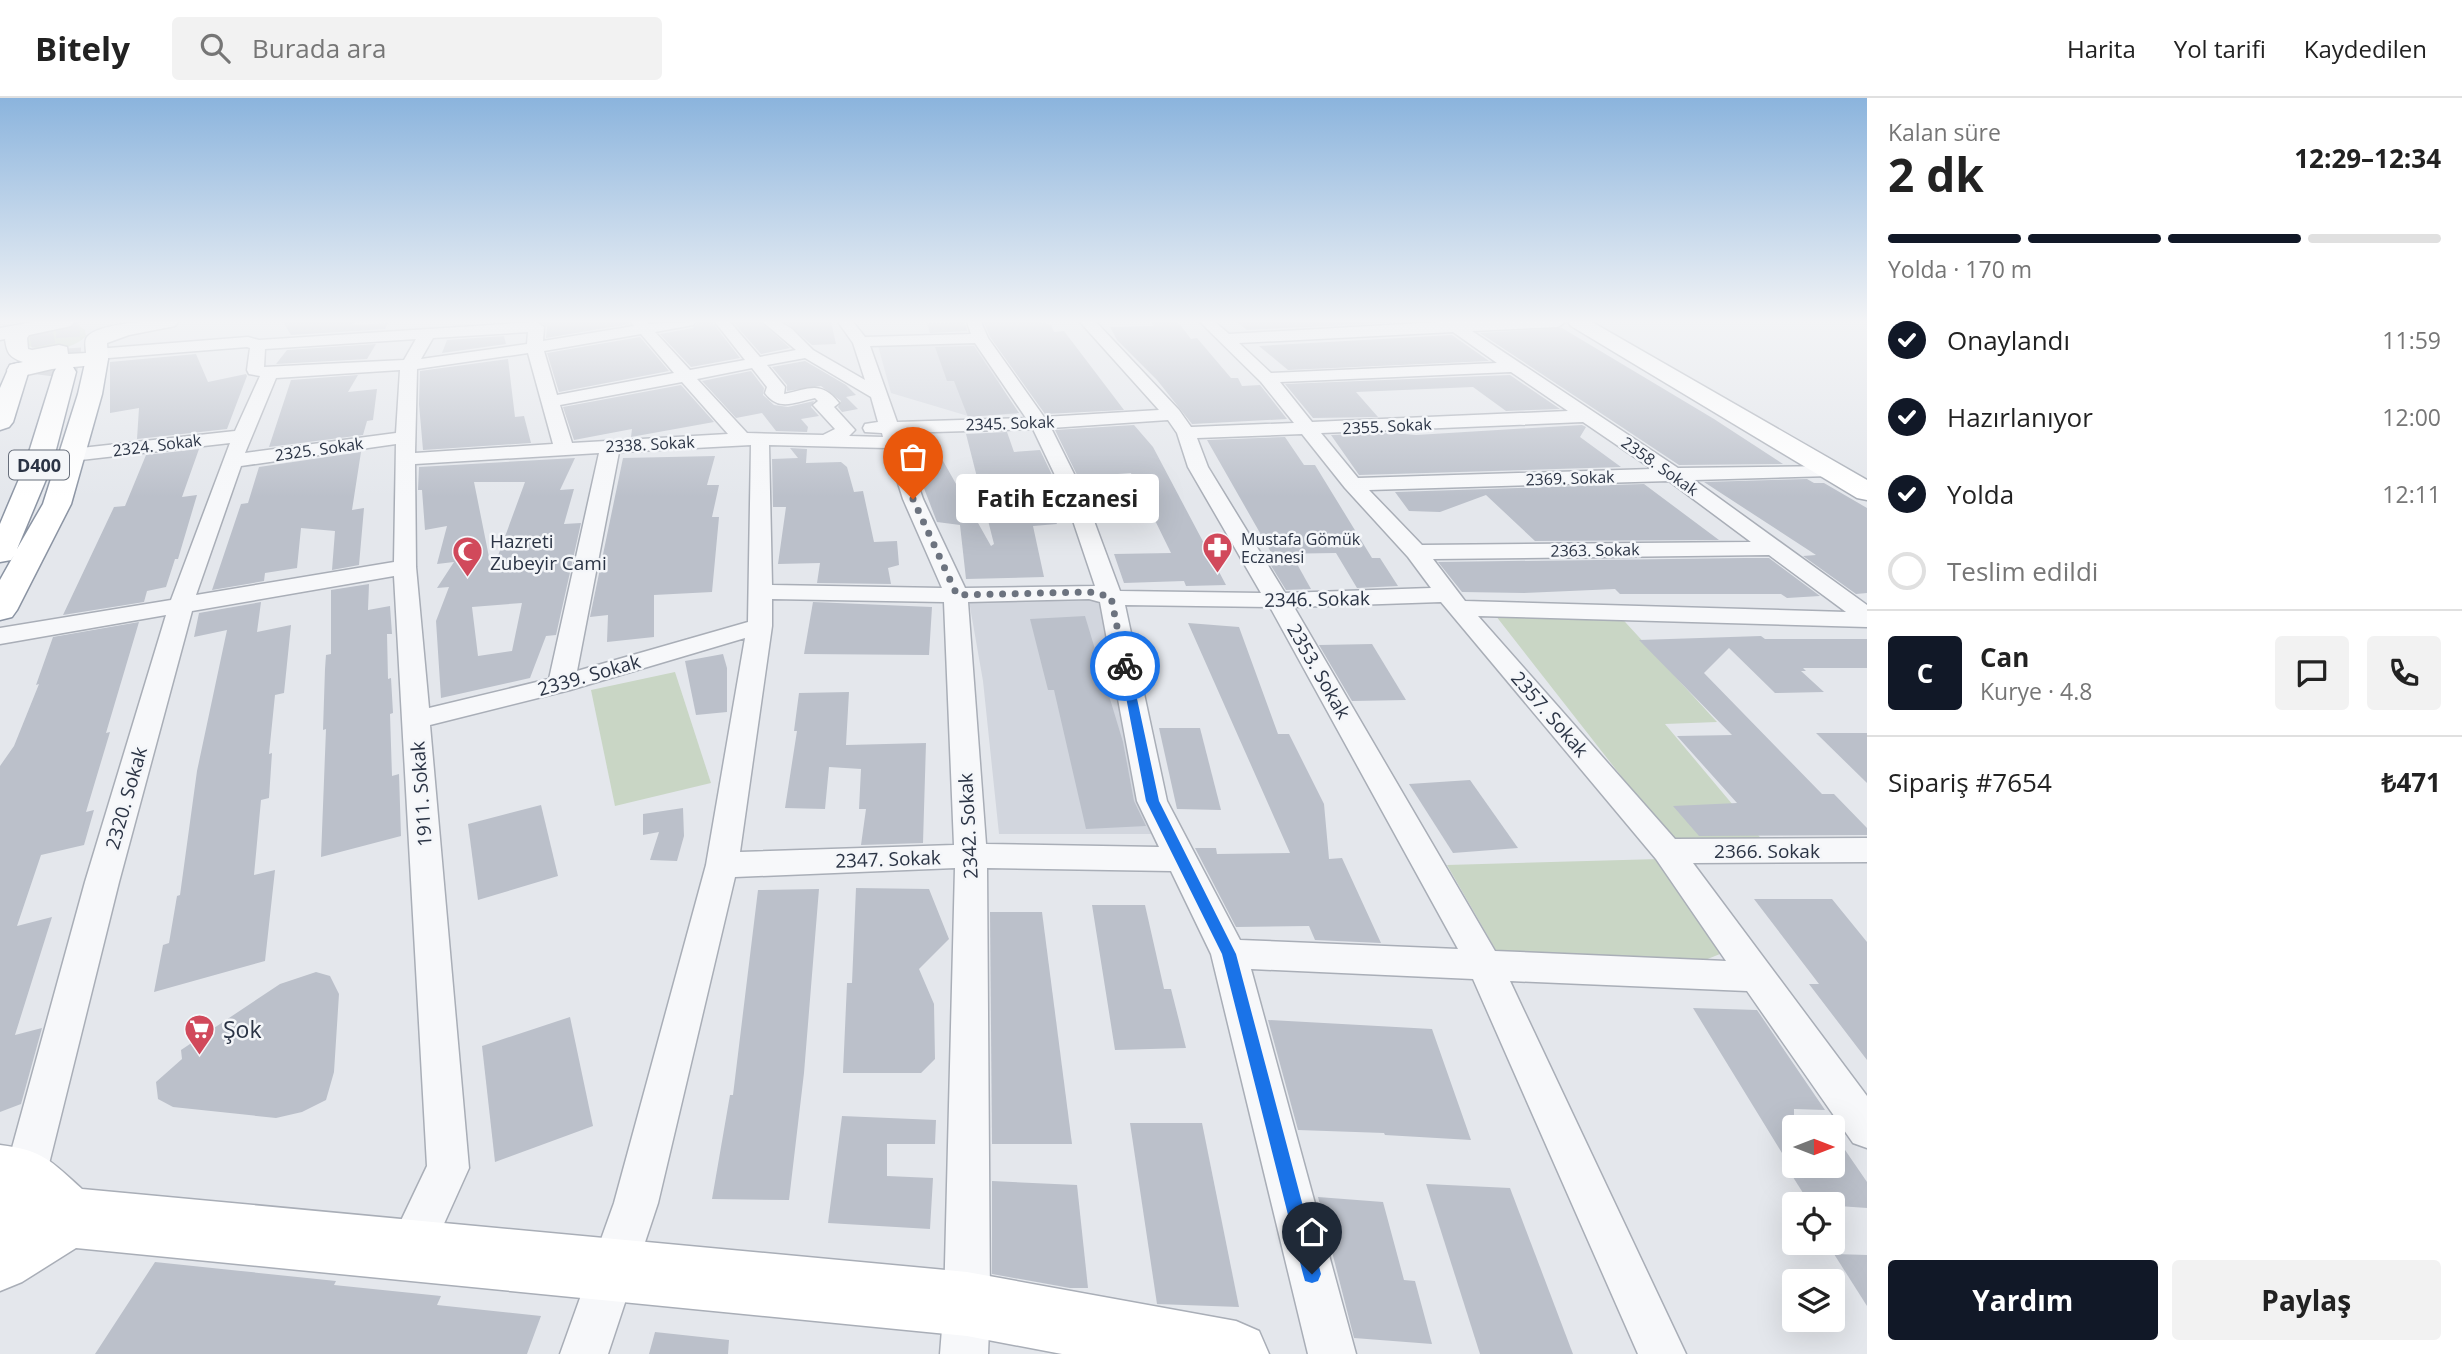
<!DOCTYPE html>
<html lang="tr">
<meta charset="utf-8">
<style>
body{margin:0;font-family:"Open Sans",sans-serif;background:#f2f2f2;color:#222;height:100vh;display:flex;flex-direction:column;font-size:26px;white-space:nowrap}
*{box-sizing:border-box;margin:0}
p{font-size:23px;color:#767676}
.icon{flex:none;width:38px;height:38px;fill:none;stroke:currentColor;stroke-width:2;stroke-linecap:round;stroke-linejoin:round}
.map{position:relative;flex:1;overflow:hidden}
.panel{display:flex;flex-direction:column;background:#fff;width:595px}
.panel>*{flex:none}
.needle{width:46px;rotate:90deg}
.fabs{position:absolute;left:1782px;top:1017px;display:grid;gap:14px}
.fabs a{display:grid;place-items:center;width:63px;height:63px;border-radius:7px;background:#fff;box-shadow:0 7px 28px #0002;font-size:35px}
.pin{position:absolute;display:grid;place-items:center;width:60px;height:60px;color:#fff;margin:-72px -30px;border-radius:50% 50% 50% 0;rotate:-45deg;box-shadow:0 0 7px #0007}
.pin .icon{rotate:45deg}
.courier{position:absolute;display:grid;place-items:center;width:70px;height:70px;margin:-35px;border:5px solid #1a73e8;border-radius:50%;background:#fff;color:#222;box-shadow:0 2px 9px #0007}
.bubble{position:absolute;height:49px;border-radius:7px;background:#fff;box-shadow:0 7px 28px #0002;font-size:23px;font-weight:700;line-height:49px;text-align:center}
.summary em{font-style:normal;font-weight:700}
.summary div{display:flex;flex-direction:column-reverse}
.summary{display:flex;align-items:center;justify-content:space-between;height:119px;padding:0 21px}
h1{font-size:46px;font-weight:700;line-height:52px}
.bar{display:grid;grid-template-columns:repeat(4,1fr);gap:10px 7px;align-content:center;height:84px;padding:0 21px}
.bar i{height:9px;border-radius:5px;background:#e0e0e0}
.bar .selected{background:#111827}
.bar p{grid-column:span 4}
.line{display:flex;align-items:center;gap:18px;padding:0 21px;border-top:2px solid #e0e0e0}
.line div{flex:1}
.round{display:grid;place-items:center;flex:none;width:74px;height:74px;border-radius:7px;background:#f2f2f2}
ol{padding:0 21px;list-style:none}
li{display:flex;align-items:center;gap:21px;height:77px}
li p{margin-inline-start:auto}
li .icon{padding:7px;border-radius:50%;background:#111827;color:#fff;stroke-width:4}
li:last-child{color:#767676}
li i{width:38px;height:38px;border:4px solid #e0e0e0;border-radius:50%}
.primary-button{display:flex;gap:14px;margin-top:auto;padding:14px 21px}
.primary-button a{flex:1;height:80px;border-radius:7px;background:#111827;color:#fff;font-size:28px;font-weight:700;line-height:80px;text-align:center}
.primary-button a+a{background:#f2f2f2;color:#222}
header{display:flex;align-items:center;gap:42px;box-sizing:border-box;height:98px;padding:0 35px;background:#fff;border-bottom:2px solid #e0e0e0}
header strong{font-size:33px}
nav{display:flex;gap:38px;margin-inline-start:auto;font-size:24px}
.search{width:490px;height:63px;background:#f2f2f2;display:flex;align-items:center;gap:18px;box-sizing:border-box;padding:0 24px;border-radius:7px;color:#767676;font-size:26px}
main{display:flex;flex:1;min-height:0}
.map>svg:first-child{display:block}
.built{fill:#d2d6de}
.green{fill:#c9d6c5}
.building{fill:#bbc0ca;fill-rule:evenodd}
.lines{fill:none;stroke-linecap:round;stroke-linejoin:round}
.highway-tunnel{stroke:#bfc3cb;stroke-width:24;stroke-dasharray:24 11;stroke-linecap:butt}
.street-casing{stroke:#a9aeb7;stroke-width:3}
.secondary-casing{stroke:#a9aeb7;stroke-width:3}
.highway-casing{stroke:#8b94a3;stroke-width:3}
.street{fill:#f7f8fa;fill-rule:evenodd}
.secondary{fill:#fff;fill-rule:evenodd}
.highway{fill:#fff;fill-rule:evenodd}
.route{fill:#1a73e8}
.done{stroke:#6c737f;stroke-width:7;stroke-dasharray:0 12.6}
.labels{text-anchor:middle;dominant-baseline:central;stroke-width:5;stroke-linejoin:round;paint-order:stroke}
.far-street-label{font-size:16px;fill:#2b3445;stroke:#f4f6f9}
.far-poi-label{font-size:16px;fill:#2b3445;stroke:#f4f6f9;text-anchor:start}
.shield{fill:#f4f6f9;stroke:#676e7b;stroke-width:2}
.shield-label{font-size:18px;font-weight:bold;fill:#2b3445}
.poi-label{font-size:19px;fill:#2b3445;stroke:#f4f6f9;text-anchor:start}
.street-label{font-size:19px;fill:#2b3445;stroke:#f4f6f9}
.near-poi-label{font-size:23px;fill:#2b3445;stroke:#f4f6f9;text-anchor:start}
</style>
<header>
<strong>Bitely</strong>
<div class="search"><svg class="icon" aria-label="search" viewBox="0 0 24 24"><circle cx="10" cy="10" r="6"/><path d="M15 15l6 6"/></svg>Burada ara</div>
<nav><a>Harita</a><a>Yol tarifi</a><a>Kaydedilen</a></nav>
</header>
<main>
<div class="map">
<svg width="1867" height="1256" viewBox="0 0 1867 1256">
<rect width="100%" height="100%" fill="#e4e7ec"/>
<g class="built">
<polygon points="980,240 1000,286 1017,316 968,318 891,295 877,244"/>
<polygon points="1100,498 1177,736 999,736 983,583 969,503"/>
</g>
<g class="green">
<path d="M60 228H79L85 232 86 238C73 252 43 256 27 247V240L35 234Z"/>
<polygon points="1492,513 1615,513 1717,624 1665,626 1764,744 1675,747"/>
<polygon points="675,574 711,685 615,708 591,592"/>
<polygon points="1659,761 1718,846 1720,856 1705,862 1497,854 1447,767"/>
</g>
<g class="building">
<polygon points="283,224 356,224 352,227 388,225 385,231 291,237"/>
<polygon points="540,224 628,224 629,226 546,240 547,229"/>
<polygon points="698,224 712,224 740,260 691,269 660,236 693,230"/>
<polygon points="733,224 761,224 790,250 761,256"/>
<polygon points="785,224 831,224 836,246 812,247"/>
<polygon points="965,224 967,233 930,235 927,225"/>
<polygon points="984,224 1040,224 1051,227 1054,234 1064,233 1124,312 1045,316 990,239"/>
<polygon points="1151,224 1178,224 1191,241 1197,240 1231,280 1238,280 1242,288 1260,287 1287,321 1192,326 1157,282 1117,242 1110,229 1153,228"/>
<polygon points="1236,224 1402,224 1247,232"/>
<polygon points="1562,230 1714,321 1783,366 1679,367 1480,235"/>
<polygon points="1452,237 1489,263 1288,272 1259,248"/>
<polygon points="504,238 506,246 442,255 447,242"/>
<polygon points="640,239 669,273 559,294 547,255"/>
<polygon points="376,246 367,261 276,266 287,252"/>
<polygon points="974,248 1019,315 968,319 954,283 947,283 935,249"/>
<polygon points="196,256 208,284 246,276 247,278 227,331 137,341 139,310 110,315 110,264"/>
<polygon points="508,261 515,319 524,318 531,345 423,352 419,306 420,273"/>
<polygon points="805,263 846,287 856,297 846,299 858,311 842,314 838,309 841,303 821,288 787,293 787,287 772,269"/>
<polygon points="751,273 764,290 763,297 774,307 788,309 814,303 811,309 819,318 801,321 808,329 807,334 776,333 762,315 736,320 702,283"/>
<polygon points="358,277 348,294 377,291 373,322 367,323 363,337 269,349 291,282"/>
<polygon points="1510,277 1560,311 1506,313 1473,289 1356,294 1378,319 1313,320 1285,286"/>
<polygon points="681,287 714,324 631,339 632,331 574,342 563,309"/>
<polygon points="1134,327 1153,349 1226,487 1186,488 1184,483 1124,485 1114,456 1171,455 1147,406 1141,407 1131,375 1078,379 1055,332"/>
<polygon points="1582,327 1586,329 1580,339 1621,369 1359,377 1331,337 1393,335 1416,337"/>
<polygon points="1007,334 1014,354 1040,352 1054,381 1041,382 1051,401 1045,402 1057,426 1033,428 1044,479 966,481 960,427 937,424 905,341 929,338 991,448 994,446 966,336"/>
<polygon points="1285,339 1304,367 1315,367 1372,460 1380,460 1398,488 1357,490 1336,455 1272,456 1207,342"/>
<polygon points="790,350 807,351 806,365 841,364 847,369 854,394 863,393 874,444 897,443 899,467 888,470 891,486 817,485 820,465 778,466 786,409 773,409 772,361 798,360"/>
<polygon points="199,351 182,399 197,397 178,461 175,461 166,489 147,493 144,504 63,517 114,409 125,408 146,357"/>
<polygon points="361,354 352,412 364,410 359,467 332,472 335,433 301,430 297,470 265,475 264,483 212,492 241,406 248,405 259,369"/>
<polygon points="715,358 707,387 719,387 712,419 719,419 712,494 654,497 654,539 607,544 608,517 590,519 623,360"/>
<path d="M575 360 560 392 574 391 564 426 581 425 556 537 546 538 530 580 441 600 436 523 449 489 437 490 454 464 437 466 447 428 425 432 422 392H418L419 369ZM474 384H525L492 474ZM522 505 512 553 478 558 472 509Z"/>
<polygon points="1807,381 1814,385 1824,385 1867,410 1867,495 1856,496 1803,458 1816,457 1704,384"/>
<polygon points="1644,386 1719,442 1535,443 1486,397 1440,414 1409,413 1395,394"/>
<polygon points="1744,460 1769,460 1820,498 1787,500 1781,496 1620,496 1615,491 1524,495 1462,494 1438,464"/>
<polygon points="1270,466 1297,466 1311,491 1286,492"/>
<polygon points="369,486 368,512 390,508 392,536 387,536 388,581 391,580 393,615 390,616 392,678 399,676 401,738 321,759 326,631 323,632 325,571 326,557 331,556 331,492"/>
<polygon points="261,504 257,534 291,527 284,595 275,597 269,656 272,655 269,700 261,702 254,777 275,772 265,863 154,894 163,847 169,845 177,798 180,797 197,673 227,532 194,539 199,515"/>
<polygon points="813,504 932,509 929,557 804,556"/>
<polygon points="1085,518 1123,644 1134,703 1146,728 1086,731 1054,592 1048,592 1030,521"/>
<polygon points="139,524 106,635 110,634 86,714 94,712 84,747 41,757 17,828 52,819 15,937 42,930 21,1006 0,1014 0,668 14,648 39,586 36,587 53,539"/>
<polygon points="1188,525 1239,529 1278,636 1289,636 1324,706 1329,761 1342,760 1381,845 1315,842 1309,828 1236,829 1195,750 1216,750 1217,756 1290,755"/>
<polygon points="1761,538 1765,541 1867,541 1867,570 1803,570 1806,573 1801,573 1824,594 1775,595 1729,550 1704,575 1822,696 1834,696 1867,730 1867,737 1699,738 1673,708 1737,705 1677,638 1732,637 1639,542"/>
<polygon points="1372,546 1406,602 1352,603 1319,547"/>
<polygon points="723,556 727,570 727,614 696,617 685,563"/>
<polygon points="849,594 846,647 926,645 923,745 861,747 866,711 859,711 861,671 829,669 825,711 785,710 797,633 794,633 799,595"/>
<polygon points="1159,630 1200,630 1221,712 1177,711"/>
<polygon points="1816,635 1867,635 1867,685"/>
<polygon points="1470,682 1518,750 1453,755 1409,686"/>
<polygon points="541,707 558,778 478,802 468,726"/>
<polygon points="683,710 684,738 677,763 650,762 659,734 643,737 643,716"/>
<polygon points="856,790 929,791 949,841 919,871 934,906 935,961 921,975 843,975 847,885 852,885"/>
<polygon points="819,791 804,975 789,1102 712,1101 730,997 733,997 758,792"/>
<polygon points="1754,801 1832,801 1867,844 1867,962 1809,886 1819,886"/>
<polygon points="1092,807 1145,807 1164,891 1171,891 1186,950 1115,952"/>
<polygon points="990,814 1042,814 1072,1046 992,1046"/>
<polygon points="316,874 330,878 339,896 334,974 326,1002 302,1014 276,1020 173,1009 158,1001 156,984 182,961 181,952 280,886"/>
<polygon points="1693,910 1757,912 1825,1012 1794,1011 1794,1068 1832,1068 1832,1033 1867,1084 1867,1110 1810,1106 1786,1068 1790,1068"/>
<polygon points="570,919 593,1028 495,1064 482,948"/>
<polygon points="1268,922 1432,931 1471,1042 1385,1037 1384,1035 1298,1032"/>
<polygon points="842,1018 936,1022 935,1046 887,1046 887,1078 933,1080 930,1131 828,1125"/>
<polygon points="1130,1025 1202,1025 1239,1209 1157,1206"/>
<polygon points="992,1083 1077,1087 1088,1190 1070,1190 992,1176"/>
<polygon points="1426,1086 1510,1090 1573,1256 1480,1256"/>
<polygon points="1318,1099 1383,1104 1404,1182 1415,1183 1432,1246 1354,1240"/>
<polygon points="1834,1156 1867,1157 1867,1208"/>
<polygon points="155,1164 336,1183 334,1187 441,1198 437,1207 541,1218 527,1256 95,1256"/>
<polygon points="655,1234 729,1242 728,1256 649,1256"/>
</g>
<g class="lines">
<g class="highway-tunnel">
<polyline points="39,224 45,255 42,277"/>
<polyline points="65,274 69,251 67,224"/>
</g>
<defs>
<path id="street" d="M536 224 544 229 543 243 634 228 631 224H646L648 226 695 224 693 227 655 234 690 272 745 262 715 224H730L760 259 796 252 763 224H781L792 231 813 252 865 282 853 245 838 224H853L865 239 971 236 967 224H981L988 240 1044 319 1159 312 1080 224H1096L1179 312 1191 329 1294 325 1261 284 1200 224H1215L1229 236 1441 224H1565L1558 229 1472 233 1678 370 1837 368 1840 372 1837 376 1830 378 1694 382 1867 507V529L1478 518 1675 741 1867 740V764L1693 765 1867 998V1050L1853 1045 1747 893 1510 883 1686 1256H1638L1473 881 1251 871 1356 1256H1308L1211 856 1171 773 987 770 990 1206 988 1256H940L944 1206 955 770 735 779 658 1105 608 1256H560L614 1105 706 767 745 540 570 592 430 627 469 1070 425 1168 409 1174 393 1168 387 1152 427 1068 394 478 192 513 119 784 43 1090 37 1105 22 1111 7 1105 1 1090 85 784 166 517 0 546V530L171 502 230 345 72 363 62 357 72 351 235 333 260 278 249 276 247 272 250 250 247 249 96 261 88 256 96 251 248 239 259 242ZM528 234 527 246 421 261 433 240ZM1453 234 1497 265 1271 275 1239 245ZM641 236 674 275 557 297 544 253ZM416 241 404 262 264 269 265 251ZM975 245 1026 320 897 324 870 248ZM528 255 553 346 415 355 417 271ZM805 260 871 299 878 324 865 326 863 330 865 334 882 335 883 339 849 338 855 332 834 309 839 305C821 282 809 291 784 296L785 289 767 267ZM752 270 767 289 765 295C779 314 795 304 815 300L818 303 813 307 835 331 823 337 747 335 697 281ZM400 272 396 335 245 355 276 280ZM1511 274 1568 313 1312 324 1280 284ZM682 284 728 336 572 345 560 307ZM1168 322 1177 335 1188 369 1261 495 1120 493 1084 396 1051 330ZM1583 324 1652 371 1358 380 1321 335ZM1033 331 1064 396 1095 488 965 490 923 401 900 335ZM1302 336 1345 390 1408 459 1431 490 1285 495 1208 369 1197 340ZM396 346 394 464 196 497 241 368ZM751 347 748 524 577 573 619 354ZM769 347 887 350 903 401 942 490 772 487ZM599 355 549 581 429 610 416 469 415 366ZM1669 383 1751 444 1422 447 1369 392ZM1769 457 1846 514 1465 503 1433 461ZM772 501 944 504 954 747 740 754 772 528ZM1089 501 1100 504 1137 703 1159 749 986 746 968 504ZM1441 504 1656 761 1726 863 1495 853 1294 509ZM1125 507 1270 509 1458 851 1240 842 1167 703Z"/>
<g id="secondary">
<path d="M33 224H74L71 228 29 237 27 240 28 251 32 252 59 247 67 249 68 256 86 255C86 250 84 243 87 239 100 224 159 222 178 224L175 228 129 237 107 245 108 261 105 266 52 271 18 279 10 277 7 272 10 267 23 264C9 259 7 255 5 241L0 242V230Z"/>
<polygon points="1568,224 1592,224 1867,382 1867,402 1857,400 1571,228"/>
<path d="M0 1047C43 1052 51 1063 82 1091L967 1174 1236 1223 1259 1233 1269 1256H1062L967 1238 76 1150 22 1184 0 1193Z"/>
</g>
<g id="highway">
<polygon points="97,254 105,256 108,261 102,296 71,406 17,512 12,519 0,522 0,482 14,457 11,462 0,464 0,426 25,367 54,274 57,269 73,269 76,274 52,367 17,451 43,406 78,296 86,261 89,256"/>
<polygon points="18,265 26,267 29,272 13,324 9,329 0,332 0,290 10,267"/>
</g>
</defs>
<use href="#street" class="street-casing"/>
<use href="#secondary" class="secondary-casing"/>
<use href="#highway" class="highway-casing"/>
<use href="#street" class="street"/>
<use href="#secondary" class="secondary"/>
<use href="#highway" class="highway"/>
</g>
<linearGradient id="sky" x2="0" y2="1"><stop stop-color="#8bb4dd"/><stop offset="0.56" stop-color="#f3f4f6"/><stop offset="1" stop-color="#f3f4f6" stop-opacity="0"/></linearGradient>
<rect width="1867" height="399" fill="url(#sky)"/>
<polygon class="route" points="1125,565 1130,568 1159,703 1236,856 1321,1176 1318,1183 1312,1185 1305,1183 1303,1176 1222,856 1146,703 1120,568"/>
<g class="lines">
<polyline class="done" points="913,401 957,497 1090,494 1111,499 1125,568"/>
</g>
<defs>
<symbol id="pharmacy-pin" viewBox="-11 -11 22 30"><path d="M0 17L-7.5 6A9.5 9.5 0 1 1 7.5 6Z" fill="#d1495b" stroke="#f4f6f9"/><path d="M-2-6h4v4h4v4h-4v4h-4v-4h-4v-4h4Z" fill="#fff"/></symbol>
<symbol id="mosque-pin" viewBox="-11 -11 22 30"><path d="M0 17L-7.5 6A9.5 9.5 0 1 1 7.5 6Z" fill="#d1495b" stroke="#f4f6f9"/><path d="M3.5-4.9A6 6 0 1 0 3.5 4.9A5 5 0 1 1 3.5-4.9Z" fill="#fff"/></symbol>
<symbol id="supermarket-pin" viewBox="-11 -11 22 30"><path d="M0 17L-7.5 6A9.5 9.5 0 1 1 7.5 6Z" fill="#d1495b" stroke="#f4f6f9"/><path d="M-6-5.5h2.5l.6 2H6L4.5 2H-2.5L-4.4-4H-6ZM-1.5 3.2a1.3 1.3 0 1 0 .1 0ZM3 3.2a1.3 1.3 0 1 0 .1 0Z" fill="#fff"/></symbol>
</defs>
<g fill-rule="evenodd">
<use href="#pharmacy-pin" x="1200" y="432" width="35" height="47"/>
<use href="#mosque-pin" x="450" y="436" width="35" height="47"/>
<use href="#supermarket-pin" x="182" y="914" width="35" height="47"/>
</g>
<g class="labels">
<g class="far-street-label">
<text transform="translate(1010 325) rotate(-2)">2345. Sokak</text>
<text transform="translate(1387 328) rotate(-3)">2355. Sokak</text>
<text transform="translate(650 346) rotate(-3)">2338. Sokak</text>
<text transform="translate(157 347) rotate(-7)">2324. Sokak</text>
<text transform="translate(319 351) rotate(-8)">2325. Sokak</text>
<text transform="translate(1660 368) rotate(35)">2358. Sokak</text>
<text transform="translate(1570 380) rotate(-2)">2369. Sokak</text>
<text transform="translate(1595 452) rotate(-1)">2363. Sokak</text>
</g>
<g class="far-poi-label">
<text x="1241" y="441">Mustafa Gömük<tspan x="1241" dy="18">Eczanesi</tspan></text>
</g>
<rect class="shield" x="9" y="352.5" width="60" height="29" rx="5"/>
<g class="shield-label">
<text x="39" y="367">D400</text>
</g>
<g class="poi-label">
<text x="490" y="443">Hazreti<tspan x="490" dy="22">Zubeyir Cami</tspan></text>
</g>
<g class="street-label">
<text transform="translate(1317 501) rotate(-1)">2346. Sokak</text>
<text transform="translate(1319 573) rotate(60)">2353. Sokak</text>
<text transform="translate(589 577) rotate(-16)">2339. Sokak</text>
<text transform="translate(1550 616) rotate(49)">2357. Sokak</text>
<text transform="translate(421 696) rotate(-94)">1911. Sokak</text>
<text transform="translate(126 700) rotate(-74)">2320. Sokak</text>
<text transform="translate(968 728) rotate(-93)">2342. Sokak</text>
<text x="1767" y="753">2366. Sokak</text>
<text transform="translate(888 761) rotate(-2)">2347. Sokak</text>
</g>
<g class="near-poi-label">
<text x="223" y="931">Şok</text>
</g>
</g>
</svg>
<div class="fabs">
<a><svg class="needle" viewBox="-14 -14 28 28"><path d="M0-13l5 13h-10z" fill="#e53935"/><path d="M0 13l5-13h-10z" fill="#767676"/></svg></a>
<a><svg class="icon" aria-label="locate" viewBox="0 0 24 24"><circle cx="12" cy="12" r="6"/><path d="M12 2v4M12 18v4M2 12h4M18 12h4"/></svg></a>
<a><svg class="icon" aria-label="layers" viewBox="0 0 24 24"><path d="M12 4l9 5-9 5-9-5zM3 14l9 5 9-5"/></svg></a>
</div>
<div class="pin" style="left:913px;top:401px;background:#ea580c"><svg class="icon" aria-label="bag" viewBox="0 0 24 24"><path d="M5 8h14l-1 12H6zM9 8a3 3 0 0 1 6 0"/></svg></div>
<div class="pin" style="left:1312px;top:1176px;background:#1f2937"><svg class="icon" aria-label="home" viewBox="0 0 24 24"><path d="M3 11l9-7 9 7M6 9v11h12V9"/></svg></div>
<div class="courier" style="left:1125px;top:568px"><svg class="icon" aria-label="bike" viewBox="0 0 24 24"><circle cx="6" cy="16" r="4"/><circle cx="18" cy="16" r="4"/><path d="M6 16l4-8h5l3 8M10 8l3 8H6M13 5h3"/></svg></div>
<div class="bubble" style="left:956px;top:376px;width:203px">Fatih Eczanesi</div>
</div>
<section class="panel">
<div class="summary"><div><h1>2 dk</h1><p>Kalan süre</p></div><em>12:29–12:34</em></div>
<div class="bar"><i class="selected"></i><i class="selected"></i><i class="selected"></i><i></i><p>Yolda · 170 m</p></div>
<ol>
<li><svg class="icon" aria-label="check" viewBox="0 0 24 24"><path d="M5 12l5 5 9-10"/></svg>Onaylandı<p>11:59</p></li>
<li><svg class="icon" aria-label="check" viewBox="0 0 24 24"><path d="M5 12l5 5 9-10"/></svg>Hazırlanıyor<p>12:00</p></li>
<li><svg class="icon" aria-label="check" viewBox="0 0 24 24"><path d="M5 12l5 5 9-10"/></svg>Yolda<p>12:11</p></li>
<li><i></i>Teslim edildi</li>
</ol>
<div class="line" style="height:126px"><b class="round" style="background:#111827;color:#fff">C</b><div><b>Can</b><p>Kurye · 4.8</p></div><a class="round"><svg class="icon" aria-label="chat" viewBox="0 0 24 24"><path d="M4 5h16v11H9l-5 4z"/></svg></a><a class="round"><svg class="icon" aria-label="phone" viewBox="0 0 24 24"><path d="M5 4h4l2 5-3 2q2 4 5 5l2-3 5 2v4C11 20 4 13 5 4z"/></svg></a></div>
<div class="line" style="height:91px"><div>Sipariş #7654</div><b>₺471</b></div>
<div class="primary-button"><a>Yardım</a><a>Paylaş</a></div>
</section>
</main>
